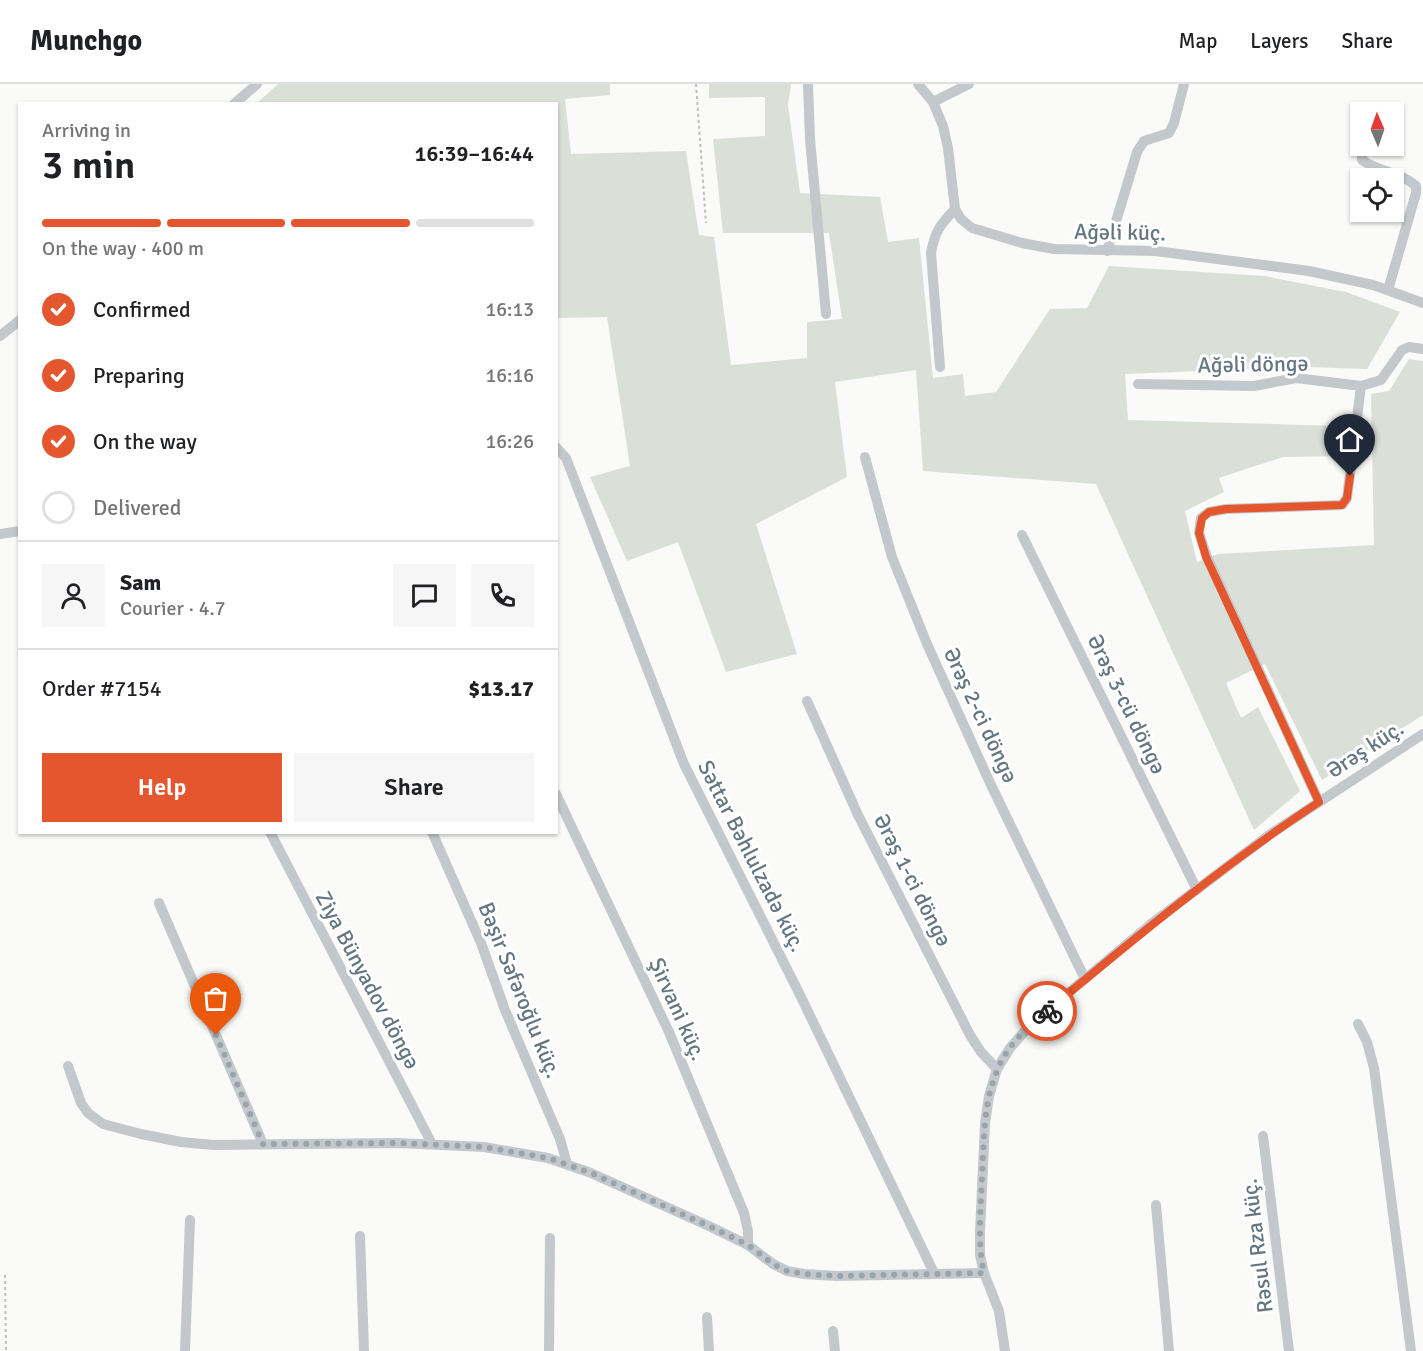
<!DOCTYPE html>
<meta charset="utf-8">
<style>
body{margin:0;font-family:Signika,sans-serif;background:#f6f6f6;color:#202124;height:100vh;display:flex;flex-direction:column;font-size:22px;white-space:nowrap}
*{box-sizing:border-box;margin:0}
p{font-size:20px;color:#757577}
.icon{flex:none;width:33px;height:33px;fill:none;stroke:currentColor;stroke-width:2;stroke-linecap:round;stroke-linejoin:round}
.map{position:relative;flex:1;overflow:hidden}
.details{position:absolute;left:18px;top:18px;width:540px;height:732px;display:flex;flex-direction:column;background:#fff;border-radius:0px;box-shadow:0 2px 4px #0004}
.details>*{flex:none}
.needle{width:39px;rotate:358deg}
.fabs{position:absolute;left:1350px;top:18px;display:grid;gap:12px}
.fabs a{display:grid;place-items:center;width:54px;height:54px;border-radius:0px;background:#fff;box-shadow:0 2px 4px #0004;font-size:30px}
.pin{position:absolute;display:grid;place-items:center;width:51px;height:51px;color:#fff;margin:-62px -26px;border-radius:50% 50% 50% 0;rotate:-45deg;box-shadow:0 0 6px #0007}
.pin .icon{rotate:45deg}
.courier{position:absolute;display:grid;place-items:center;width:60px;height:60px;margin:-30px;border:4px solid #e4572e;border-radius:50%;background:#fff;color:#222;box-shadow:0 2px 8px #0007}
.summary em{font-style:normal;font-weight:600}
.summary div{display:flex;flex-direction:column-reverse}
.summary{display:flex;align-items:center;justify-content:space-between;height:102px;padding:0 24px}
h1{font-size:39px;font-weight:600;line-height:45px}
.bar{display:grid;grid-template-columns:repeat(4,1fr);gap:9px 6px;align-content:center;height:72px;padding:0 24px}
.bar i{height:8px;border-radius:4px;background:#e0e0e0}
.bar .current{background:#e4572e}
.bar p{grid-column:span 4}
.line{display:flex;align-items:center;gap:15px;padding:0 24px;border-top:2px solid #e0e0e0}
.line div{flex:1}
.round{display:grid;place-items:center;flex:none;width:63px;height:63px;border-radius:0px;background:#f6f6f6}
ol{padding:0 24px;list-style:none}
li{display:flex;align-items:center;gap:18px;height:66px}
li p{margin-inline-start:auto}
li .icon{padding:6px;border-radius:50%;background:#e4572e;color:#fff;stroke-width:4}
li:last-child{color:#757577}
li i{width:33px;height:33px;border:3px solid #e0e0e0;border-radius:50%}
.primary-button{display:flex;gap:12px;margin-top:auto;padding:12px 24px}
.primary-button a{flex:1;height:69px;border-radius:0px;background:#e4572e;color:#fff;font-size:24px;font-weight:600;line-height:69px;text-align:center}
.primary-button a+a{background:#f6f6f6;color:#202124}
header{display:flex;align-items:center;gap:36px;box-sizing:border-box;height:84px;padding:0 30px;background:#fff;border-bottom:2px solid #e0e0e0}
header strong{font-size:28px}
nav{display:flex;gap:33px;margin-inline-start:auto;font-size:21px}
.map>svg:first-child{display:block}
.green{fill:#dadfd7}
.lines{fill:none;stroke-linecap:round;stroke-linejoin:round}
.path{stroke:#bbbfc2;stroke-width:2;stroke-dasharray:3 3;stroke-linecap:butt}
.minor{stroke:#c3c8cc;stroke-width:10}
.done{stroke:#99a4ac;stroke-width:6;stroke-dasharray:0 10.8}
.route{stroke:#e4572e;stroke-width:8}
.labels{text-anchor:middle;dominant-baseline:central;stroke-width:6;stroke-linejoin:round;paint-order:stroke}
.street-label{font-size:22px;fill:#657683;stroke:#fff}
</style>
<header>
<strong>Munchgo</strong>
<nav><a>Map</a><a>Layers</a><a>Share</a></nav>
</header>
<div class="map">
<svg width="1423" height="1267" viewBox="0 0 1423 1267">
<rect width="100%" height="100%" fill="#fafaf8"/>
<polygon class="green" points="278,0 610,0 610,11 565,15 571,70 686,67 699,151 714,153 731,281 807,274 807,238 842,235 829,149 723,149 713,55 765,52 765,13 709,14 709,0 791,0 788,21 800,109 880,113 888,158 919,154 933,294 963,290 965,312 996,308 1050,225 1087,224 1109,182 1264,192 1346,208 1400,228 1367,285 1307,283 1125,290 1128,336 1342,342 1339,372 1283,373 1219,394 1224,408 1185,427 1197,478 1218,470 1374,461 1371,310 1389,307 1409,275 1423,277 1423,631 1322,696 1265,580 1226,599 1241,634 1258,623 1300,707 1254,746 1096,400 923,387 916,286 835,298 847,393 756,440 797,570 726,588 678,458 627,477 590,393 630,382 607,233 557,234 556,20 256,20"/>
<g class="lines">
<g class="path">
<polyline points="696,0 706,139"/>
<polyline points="5,1191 6,1267"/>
</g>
<g class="minor">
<polyline points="808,0 810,55 826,230"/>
<polyline points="918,0 933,18 943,42 948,64 955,125 961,135 972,144 1022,159 1054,165 1156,167 1309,187 1373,201 1423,219"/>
<polyline points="933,18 969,0"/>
<polyline points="234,20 257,0"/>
<path d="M1362 62V76C1378 88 1401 88 1416 102V109L1388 206"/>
<polyline points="1107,167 1137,68 1144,57 1169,49 1174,39 1184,0"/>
<polyline points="0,252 20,236"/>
<path d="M940 283 931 169C935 147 940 141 955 125"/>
<polyline points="1138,300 1254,302 1296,294 1361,302 1381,296 1402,266 1409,263 1423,265"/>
<polyline points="556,363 566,374 684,680 801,913 934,1189"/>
<polyline points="865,373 892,473 927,560 991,701 1085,895"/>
<polyline points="0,450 20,447"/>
<polyline points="1022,451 1197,806"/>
<polyline points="807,617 858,731 970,951 981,968 997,985"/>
<polyline points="556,710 669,948 744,1129 748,1147 748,1161"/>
<polyline points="1319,718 1207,473 1199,449 1201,434 1209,428 1226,425 1342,421 1347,414 1361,302"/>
<polyline points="270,748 432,1060"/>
<polyline points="432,748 481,859 505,926 560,1055 567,1080"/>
<polyline points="159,819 263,1060"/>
<polyline points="1358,940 1367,958 1374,984 1411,1267"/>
<polyline points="68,982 81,1019 88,1029 103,1040 141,1050 181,1058 213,1061 398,1059 484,1063 548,1074 591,1089 711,1143 748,1161 773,1180 787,1187 804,1190 836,1192 984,1189"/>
<polyline points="1263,1052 1289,1267"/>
<polyline points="1156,1121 1169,1267"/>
<polyline points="360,1152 364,1267"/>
<polyline points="707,1233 709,1267"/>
<polyline points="833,1247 835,1267"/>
<polyline points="185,1267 190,1136"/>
<polyline points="549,1267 550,1154"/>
<polyline points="1005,1267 999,1227 984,1189 980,1171 980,1148 985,1039 989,1012 997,985 1010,964 1031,940 1151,840 1272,749 1423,650"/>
</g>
</g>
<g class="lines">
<path class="done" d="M216 951 263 1060 398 1059 484 1063 548 1074 591 1089 711 1143 748 1161 773 1180 787 1187 804 1190 836 1192 984 1189C977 1157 981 1125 982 1092 984 1057 983 1020 997 987 1006 963 1027 943 1047 927"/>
<path class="route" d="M1047 927C1135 854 1223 781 1319 718L1206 473 1199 449 1202 434 1209 428 1226 425 1342 421 1347 414 1350 392"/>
</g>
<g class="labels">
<g class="street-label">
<text transform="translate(1120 148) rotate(1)">Ağəli küç.</text>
<text transform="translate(1253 280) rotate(-1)">Ağəli döngə</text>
<text transform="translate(1127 620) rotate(64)">Ərəş 3-cü döngə</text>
<text transform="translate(981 631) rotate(65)">Ərəş 2-ci döngə</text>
<text transform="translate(1365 665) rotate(-33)">Ərəş küç.</text>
<text transform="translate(752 772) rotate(63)">Səttar Bəhlulzadə küç.</text>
<text transform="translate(913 796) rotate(63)">Ərəş 1-ci döngə</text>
<text transform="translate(368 896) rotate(62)">Ziya Bünyadov döngə</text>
<text transform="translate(520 906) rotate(68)">Bəşir Səfəroğlu küç.</text>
<text transform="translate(678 925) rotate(66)">Şirvani küç.</text>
<text transform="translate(1257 1162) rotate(-97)">Rəsul Rza küç.</text>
</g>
</g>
</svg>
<div class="fabs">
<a><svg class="needle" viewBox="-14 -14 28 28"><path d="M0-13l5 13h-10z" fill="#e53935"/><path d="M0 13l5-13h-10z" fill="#757577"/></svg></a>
<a><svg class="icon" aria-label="locate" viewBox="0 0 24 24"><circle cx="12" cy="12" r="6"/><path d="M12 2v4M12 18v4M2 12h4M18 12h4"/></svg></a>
</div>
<div class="pin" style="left:216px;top:951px;background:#ea580c"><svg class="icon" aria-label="bag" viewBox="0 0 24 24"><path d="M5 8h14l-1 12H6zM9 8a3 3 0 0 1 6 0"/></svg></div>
<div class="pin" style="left:1350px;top:392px;background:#1f2937"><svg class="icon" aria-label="home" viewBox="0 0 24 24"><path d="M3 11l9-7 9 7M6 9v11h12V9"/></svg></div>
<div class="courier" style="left:1047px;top:927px"><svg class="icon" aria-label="bike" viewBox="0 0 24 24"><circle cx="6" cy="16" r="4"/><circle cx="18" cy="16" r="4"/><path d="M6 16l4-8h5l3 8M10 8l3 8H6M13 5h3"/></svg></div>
<section class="details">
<div class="summary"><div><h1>3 min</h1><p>Arriving in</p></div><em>16:39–16:44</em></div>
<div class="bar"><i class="current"></i><i class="current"></i><i class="current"></i><i></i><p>On the way · 400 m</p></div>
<ol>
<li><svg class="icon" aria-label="check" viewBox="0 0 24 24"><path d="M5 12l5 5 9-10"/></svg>Confirmed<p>16:13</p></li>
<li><svg class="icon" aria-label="check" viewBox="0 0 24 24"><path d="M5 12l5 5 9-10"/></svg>Preparing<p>16:16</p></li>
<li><svg class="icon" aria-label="check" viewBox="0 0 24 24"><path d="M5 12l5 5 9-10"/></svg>On the way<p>16:26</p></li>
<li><i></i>Delivered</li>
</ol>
<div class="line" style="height:108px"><a class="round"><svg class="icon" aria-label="person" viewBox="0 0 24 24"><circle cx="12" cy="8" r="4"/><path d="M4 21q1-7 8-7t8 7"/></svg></a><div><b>Sam</b><p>Courier · 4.7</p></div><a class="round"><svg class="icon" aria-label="chat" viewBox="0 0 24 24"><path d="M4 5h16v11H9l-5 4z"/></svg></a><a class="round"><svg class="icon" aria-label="phone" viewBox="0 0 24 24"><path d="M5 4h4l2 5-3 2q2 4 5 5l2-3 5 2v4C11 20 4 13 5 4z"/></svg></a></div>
<div class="line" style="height:78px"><div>Order #7154</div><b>$13.17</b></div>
<div class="primary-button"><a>Help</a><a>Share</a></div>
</section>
</div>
